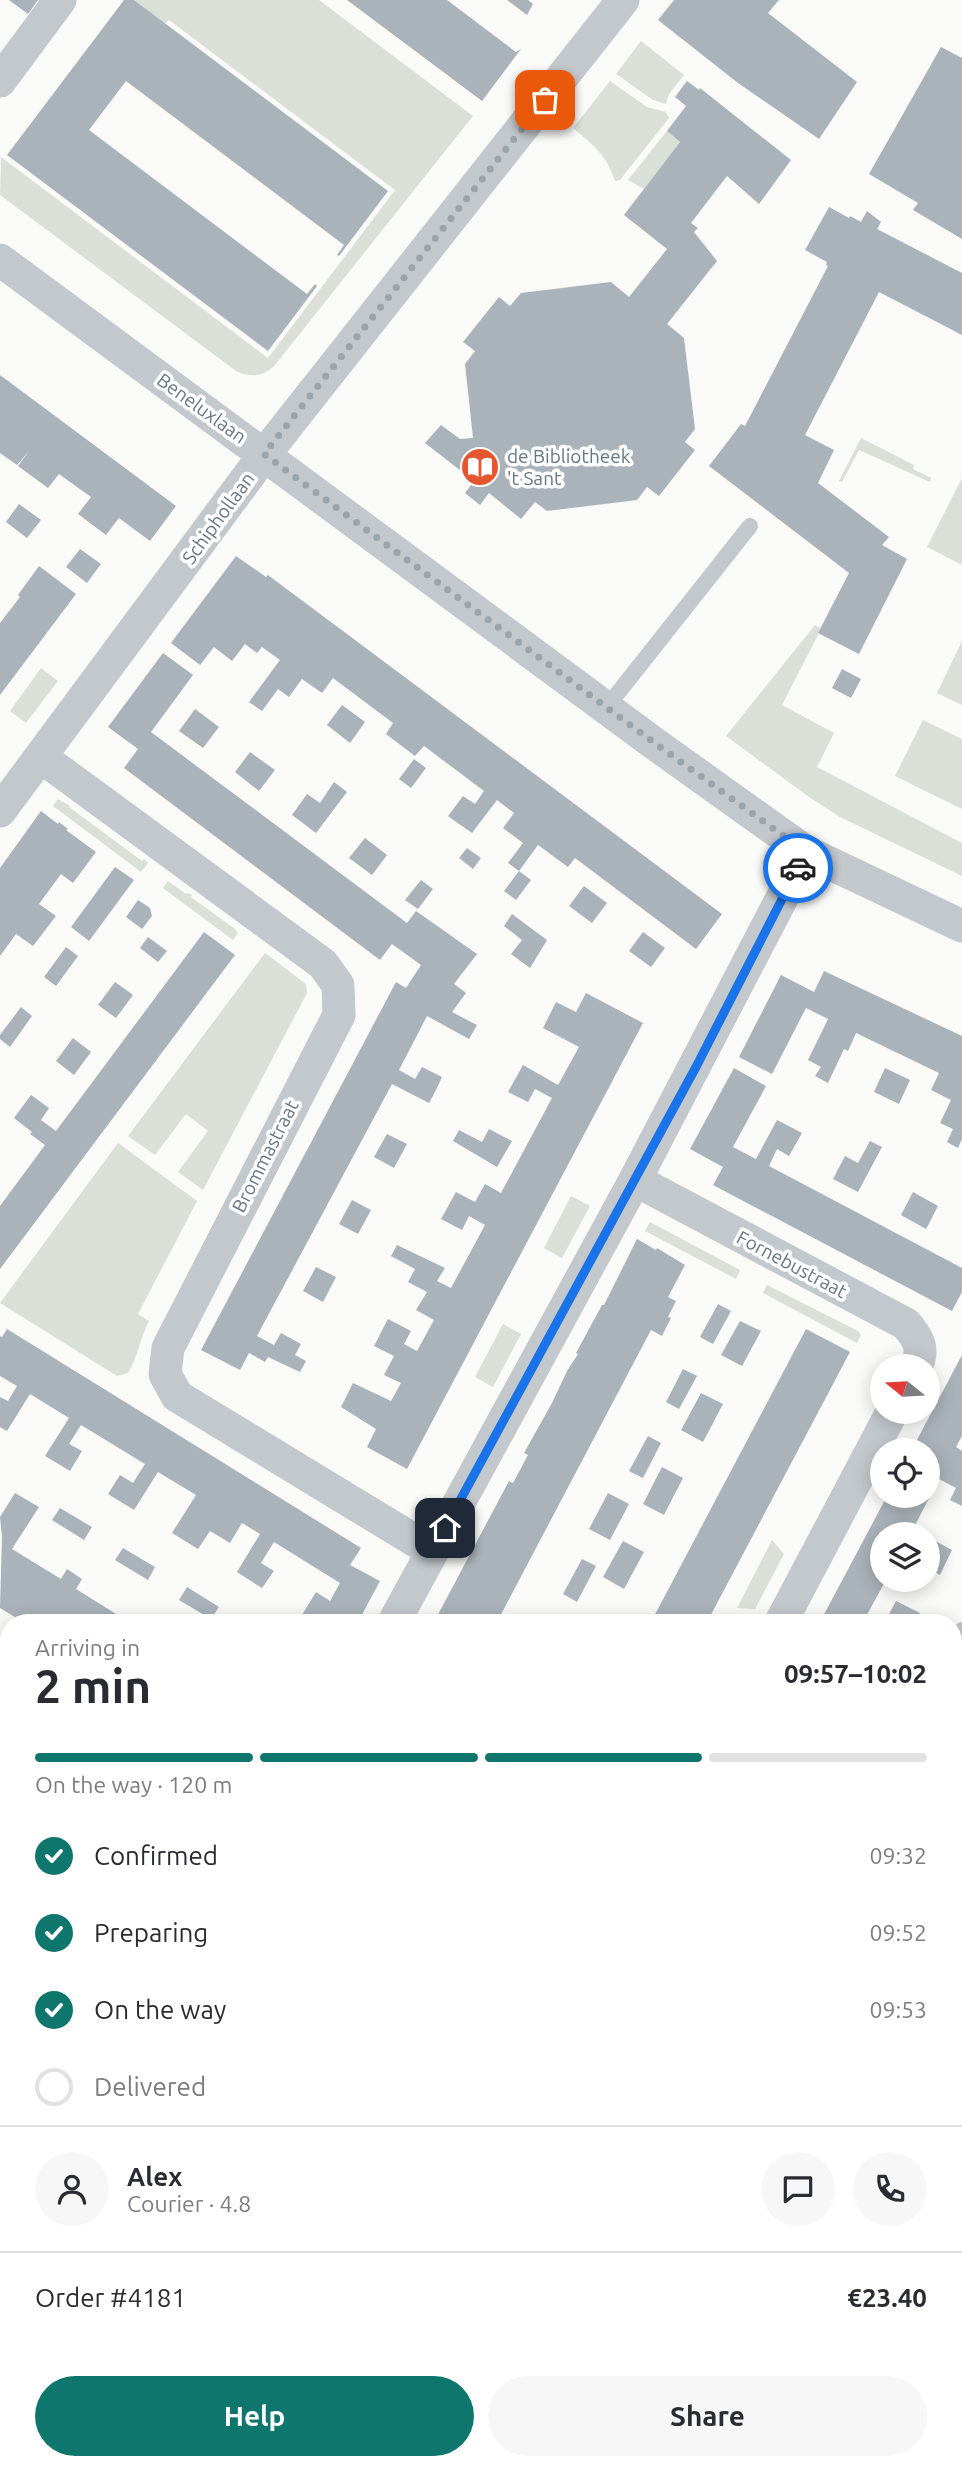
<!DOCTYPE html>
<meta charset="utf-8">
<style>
body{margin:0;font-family:Ubuntu,sans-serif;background:#f7f7f7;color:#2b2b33;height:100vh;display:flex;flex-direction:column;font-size:26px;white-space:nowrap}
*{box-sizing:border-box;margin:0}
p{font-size:23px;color:#7c7c81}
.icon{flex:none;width:38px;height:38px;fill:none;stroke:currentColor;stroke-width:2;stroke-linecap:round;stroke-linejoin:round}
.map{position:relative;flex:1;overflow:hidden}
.drawer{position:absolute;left:0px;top:1614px;width:962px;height:856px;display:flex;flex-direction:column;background:#fff;border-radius:28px 28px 0 0;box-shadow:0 4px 18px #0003}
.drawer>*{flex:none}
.needle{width:46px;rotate:288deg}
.tools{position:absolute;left:870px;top:1354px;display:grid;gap:14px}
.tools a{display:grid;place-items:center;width:70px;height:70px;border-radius:50%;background:#fff;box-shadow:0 4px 18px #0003;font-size:35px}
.pin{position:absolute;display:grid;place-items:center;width:60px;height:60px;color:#fff;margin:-30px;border-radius:14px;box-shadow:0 4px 10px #0006}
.courier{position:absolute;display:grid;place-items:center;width:70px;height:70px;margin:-35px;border:5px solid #1a73e8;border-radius:50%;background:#fff;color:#222;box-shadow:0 2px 9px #0007}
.overview em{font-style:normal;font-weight:600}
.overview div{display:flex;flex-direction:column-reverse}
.overview{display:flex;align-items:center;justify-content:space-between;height:119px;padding:0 35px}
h1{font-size:46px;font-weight:600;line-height:52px}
.bar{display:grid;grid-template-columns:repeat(4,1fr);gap:10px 7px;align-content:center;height:84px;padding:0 35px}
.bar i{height:9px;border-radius:5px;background:#e1e1e2}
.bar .selected{background:#0f766e}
.bar p{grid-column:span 4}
.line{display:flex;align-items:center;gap:18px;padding:0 35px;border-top:2px solid #e1e1e2}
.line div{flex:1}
.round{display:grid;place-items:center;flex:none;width:74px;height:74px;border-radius:37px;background:#f7f7f7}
ol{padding:0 35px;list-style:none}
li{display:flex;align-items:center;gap:21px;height:77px}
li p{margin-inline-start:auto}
li .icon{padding:7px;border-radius:50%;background:#0f766e;color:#fff;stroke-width:4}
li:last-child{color:#7c7c81}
li i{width:38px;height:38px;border:4px solid #e1e1e2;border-radius:50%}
.primary-button{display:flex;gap:14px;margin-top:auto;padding:14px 35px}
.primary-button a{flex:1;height:80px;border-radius:42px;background:#0f766e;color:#fff;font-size:28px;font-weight:600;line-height:80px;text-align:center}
.primary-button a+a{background:#f7f7f7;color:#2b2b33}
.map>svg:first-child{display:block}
.green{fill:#dadfd7}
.building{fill:#aab3b9}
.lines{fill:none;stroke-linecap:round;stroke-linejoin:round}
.service{stroke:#c3c8cc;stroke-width:16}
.minor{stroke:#c3c8cc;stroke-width:33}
.tertiary{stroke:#c3c8cc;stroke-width:38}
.done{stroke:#99a4ac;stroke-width:7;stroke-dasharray:0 12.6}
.route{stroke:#1a73e8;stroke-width:9}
.labels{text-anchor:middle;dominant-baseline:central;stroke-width:7;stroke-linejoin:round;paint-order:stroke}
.street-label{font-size:19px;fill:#657683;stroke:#fff}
.poi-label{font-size:19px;fill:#657683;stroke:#fff;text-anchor:start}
</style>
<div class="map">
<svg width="962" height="2468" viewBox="0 0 962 2468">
<rect width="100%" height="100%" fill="#fafaf8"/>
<g class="green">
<path d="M134 0H319L473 116 275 365C263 377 251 378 236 371L0 195 1 157 268 358 395 190 169 20 165 24Z"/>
<polygon points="641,41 684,75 669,94 666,104 653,100 616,74"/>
<path d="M610 81 647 107 666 112 669 118 620 180 615 181C606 154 594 146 573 128Z"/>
<polygon points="667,131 680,142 644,189 628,180"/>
<polygon points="861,438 914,465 913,469 931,478 930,482 859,450 842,482 839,481"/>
<polygon points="962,478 962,565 927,547"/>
<polygon points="815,625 820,628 819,633 782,705 834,733 817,767 962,843 962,876 840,817 809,797 726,736"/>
<polygon points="962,641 962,705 937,693"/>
<polygon points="41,668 58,681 26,723 10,711"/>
<polygon points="923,720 962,739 962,809 895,776"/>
<polygon points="58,799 70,806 69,807 142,861 144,859 148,863 141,872 53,806"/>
<polygon points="168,881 186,894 188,893 192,895 191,897 235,929 238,933 233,940 163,888"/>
<polygon points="265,953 306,984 307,993 203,1190 178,1172 208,1131 186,1114 155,1155 128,1136"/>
<path d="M118 1143 197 1201 138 1314 149 1321C140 1338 138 1357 128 1373L117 1376 0 1303Z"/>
<polygon points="571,1196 590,1206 562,1258 544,1248"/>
<polygon points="650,1222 740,1270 736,1279 645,1231"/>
<polygon points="767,1285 858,1331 861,1335 857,1343 763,1293"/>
<polygon points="503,1324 521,1334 493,1387 475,1377"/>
<polygon points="772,1540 784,1554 755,1609 737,1608"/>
<polygon points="0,1748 9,1753 9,1892 0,1888"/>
<polygon points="0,2015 9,2018 9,2368 0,2363"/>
<polygon points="954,2290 962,2295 962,2368 954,2365"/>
<polygon points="0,2388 9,2393 9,2451 0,2446"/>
<polygon points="26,2461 132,2461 146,2468 39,2468"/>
<polygon points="178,2461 880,2461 878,2468 192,2468"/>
</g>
<g class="building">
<polygon points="9,0 38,0 28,14"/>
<polygon points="124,0 134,0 388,191 339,256 337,255 344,245 126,81 89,130 307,294 315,284 317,286 268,351 7,155"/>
<polygon points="347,0 447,0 516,52 521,49 482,101"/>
<polygon points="507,0 528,0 533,4 527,15"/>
<polygon points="674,0 779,0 768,13 857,82 819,139 738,83 658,20"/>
<polygon points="941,47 962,58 962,239 913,210 918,203 869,174"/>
<polygon points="687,81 699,90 700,88 791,160 759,204 727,176 691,223 698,228 694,232 717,261 667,324 684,338 695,429 685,442 695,450 659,496 647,487 637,500 547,511 535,502 521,519 489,493 480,505 465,493 474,481 425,443 441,425 460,439 473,438 465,364 475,351 463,342 499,297 510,306 521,293 611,282 629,297 667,249 624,215 680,142 667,131 686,106 675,97"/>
<polygon points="829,207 849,218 850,216 861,222 867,211 881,222 877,229 962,273 962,335 879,292 805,435 834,450 818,483 889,537 882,545 907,559 859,654 818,633 849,573 709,466 741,424 745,426 828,266 826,265 827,262 805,250"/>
<polygon points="0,375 176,506 150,541 119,518 106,535 78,514 91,497 59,474 48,488 18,466 29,451 17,465 0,453"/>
<polygon points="19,504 41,520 27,538 6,522"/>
<polygon points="80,549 101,564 87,583 66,567"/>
<polygon points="236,556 266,577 268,575 722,914 696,949 575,858 568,867 538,845 519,871 508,863 523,843 503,828 514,813 497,800 472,833 459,824 448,816 463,796 475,804 484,791 424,746 415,756 386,734 393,723 333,678 322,693 302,679 289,697 278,689 262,711 249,702 280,660 262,647 257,653 245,644 232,661 214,647 200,665 171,643"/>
<polygon points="39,566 76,594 0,695 0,623 20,597 18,595"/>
<polygon points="163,653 193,675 151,732 407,923 416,911 477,954 454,984 466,993 452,1012 477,1025 469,1039 427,1016 399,1070 415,1079 422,1067 442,1077 436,1090 429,1103 392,1084 257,1336 274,1345 281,1333 301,1344 295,1355 306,1361 300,1372 268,1357 265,1362 249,1353 240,1370 201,1350 396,982 406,988 421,965 392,944 380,960 124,768 138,749 108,727"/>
<polygon points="842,669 861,679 851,698 832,688"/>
<polygon points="342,705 365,722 350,743 327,725"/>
<polygon points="195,709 219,727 203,748 179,731"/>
<polygon points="250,752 275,770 259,791 235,772"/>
<polygon points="414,759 426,768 411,788 399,779"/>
<polygon points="334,782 347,792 316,833 292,815 307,794 320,803"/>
<polygon points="41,811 58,824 59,822 68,829 66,830 96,852 73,883 61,874 39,904 56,916 33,946 16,934 0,956 0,868"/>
<polygon points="365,838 387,855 372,875 349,858"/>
<polygon points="467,848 481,858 473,869 459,858"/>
<polygon points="115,867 134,880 89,941 71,927"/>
<polygon points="519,871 531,880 516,900 504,891"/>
<polygon points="421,880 433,889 418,909 405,900"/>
<polygon points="584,886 607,903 592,923 569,906"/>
<polygon points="138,900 150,908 152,916 142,929 126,917"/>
<polygon points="512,914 547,940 530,968 511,954 522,940 504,926"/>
<polygon points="204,932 235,955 0,1269 0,1206 45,1145 30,1134 32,1132 14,1118 31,1095 49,1108 41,1120 56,1131"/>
<polygon points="643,932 665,948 651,967 629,951"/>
<polygon points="148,937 167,951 158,962 140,948"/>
<polygon points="66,947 78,956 56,986 44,977"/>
<polygon points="824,971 962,1036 962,1139 958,1148 947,1142 953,1129 940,1123 951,1100 931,1090 939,1073 856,1033 848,1051 844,1049 828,1083 815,1076 821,1067 808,1060 828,1019 806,1008 772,1074 739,1057 781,975 814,992"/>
<polygon points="115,982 133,995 116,1018 98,1005"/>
<polygon points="586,993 643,1023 407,1469 367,1447 376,1429 341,1407 353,1383 391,1401 401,1383 384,1375 394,1356 374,1346 388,1319 411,1331 404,1344 417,1351 434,1320 416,1310 427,1292 408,1282 415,1269 391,1256 397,1245 445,1268 437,1281 451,1288 485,1225 469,1216 462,1230 441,1219 456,1192 475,1202 485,1184 501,1193 552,1098 535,1089 528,1102 508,1092 523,1065 558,1085 579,1047 543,1028 556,1002 576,1012"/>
<polygon points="21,1007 32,1016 10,1047 0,1039 0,1035"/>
<polygon points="73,1038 91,1052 74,1075 56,1061"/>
<polygon points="734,1068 766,1086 733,1147 756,1159 777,1120 802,1133 789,1156 777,1149 769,1166 962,1268 962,1292 952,1311 713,1185 723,1167 690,1149"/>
<polygon points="885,1068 910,1080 899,1104 874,1092"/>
<polygon points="489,1129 512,1141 497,1167 453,1141 459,1130 482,1142"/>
<polygon points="387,1134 407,1144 394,1168 374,1157"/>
<polygon points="870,1141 882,1147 858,1192 833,1179 845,1156 858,1163"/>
<polygon points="913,1192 938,1206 926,1229 901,1215"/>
<polygon points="352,1200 371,1210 358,1234 339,1224"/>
<polygon points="637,1239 656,1250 657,1248 685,1265 668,1297 676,1301 668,1317 671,1318 662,1336 651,1330 497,1622 434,1622 509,1481 513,1483 520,1470 528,1455 524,1453 552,1403 567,1371 578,1354 576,1353 602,1305 604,1305"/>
<polygon points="316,1267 336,1277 323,1302 303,1291"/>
<polygon points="718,1304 731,1311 713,1344 700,1337"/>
<polygon points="740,1321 761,1331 742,1366 721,1355"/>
<polygon points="7,1329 361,1548 350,1565 380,1581 358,1622 313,1622 302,1615 316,1592 330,1601 340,1583 274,1542 261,1563 274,1571 262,1588 237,1572 260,1534 242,1523 230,1543 210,1531 198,1549 172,1533 196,1495 158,1472 134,1510 108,1494 120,1475 133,1483 145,1464 81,1425 69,1444 82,1451 70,1471 45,1456 69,1418 30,1394 7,1431 0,1427 0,1397 8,1401 17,1386 0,1376 0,1336 2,1337"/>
<polygon points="806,1329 850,1352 732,1575 707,1622 651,1622"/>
<polygon points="962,1355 962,1436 956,1447 962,1451 962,1506 950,1500 956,1488 939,1479 910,1535 882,1535 882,1580 886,1580 863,1622 820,1622 887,1496 928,1496 928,1451 911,1451"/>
<polygon points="683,1369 697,1376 679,1409 666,1402"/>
<polygon points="701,1393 723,1404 703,1442 681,1430"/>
<polygon points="648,1436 661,1443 643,1478 629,1471"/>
<polygon points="662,1467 683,1478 664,1515 643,1504"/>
<polygon points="15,1493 39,1507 12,1549 61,1579 67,1569 82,1579 76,1589 129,1622 23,1622 0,1608 2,1537 0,1517"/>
<polygon points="608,1493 629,1504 610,1540 589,1529"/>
<polygon points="60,1508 92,1527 84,1540 52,1520"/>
<polygon points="930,1538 952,1550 940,1575 928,1568 928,1542"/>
<polygon points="623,1541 644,1552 624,1589 603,1577"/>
<polygon points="123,1548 155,1567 148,1580 115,1560"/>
<polygon points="582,1559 596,1566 577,1602 563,1594"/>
<polygon points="187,1587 219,1607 211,1619 179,1600"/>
<polygon points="896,1601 920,1613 914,1622 885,1622"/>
<polygon points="960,1665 962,1666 962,1772 954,1768 954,1677"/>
<polygon points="954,1885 962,1889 962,1925 954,1940"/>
<polygon points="0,1952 9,1955 9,2018 0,2015"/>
<polygon points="962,2151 962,2213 954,2209 954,2166"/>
<polygon points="954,2370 962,2373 962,2468 878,2468 880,2460 954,2460"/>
</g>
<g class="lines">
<g class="service">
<polyline points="606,708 750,526"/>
<polyline points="954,1646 962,1630"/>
</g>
<g class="minor">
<polyline points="0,81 60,0"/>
<polyline points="0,260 655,744 806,852 962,926"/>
<polyline points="41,757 323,964 338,985 339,1015 168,1348 165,1374 177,1396 432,1551"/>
<polyline points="0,811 264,455 623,0"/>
<path d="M635 1180 906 1324C918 1338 925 1349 916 1367"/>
<polyline points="394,1622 635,1180 806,852"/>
<polyline points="781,1622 892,1412"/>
<polyline points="0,1718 9,1723"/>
<polyline points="954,1825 962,1829"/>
<polyline points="0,1913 9,1916"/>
<polyline points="954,1999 962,1984"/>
<polyline points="954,2249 962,2253"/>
</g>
<polyline class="tertiary" points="0,2465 5,2468"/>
</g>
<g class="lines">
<polyline class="done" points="545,100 264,454 656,744 806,852 798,868"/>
<polyline class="route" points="445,1528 696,1067 798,868"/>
</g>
<defs>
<symbol id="library-disc" viewBox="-11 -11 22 22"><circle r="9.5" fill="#e4572e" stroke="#fff"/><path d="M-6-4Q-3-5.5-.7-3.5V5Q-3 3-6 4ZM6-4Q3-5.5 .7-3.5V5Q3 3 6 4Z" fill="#fff"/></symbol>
</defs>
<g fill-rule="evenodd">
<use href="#library-disc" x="458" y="445" width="44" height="44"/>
</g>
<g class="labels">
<g class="street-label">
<text transform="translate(202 408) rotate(36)">Beneluxlaan</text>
<text transform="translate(218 518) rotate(-54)">Schiphollaan</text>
<text transform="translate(265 1156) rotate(-63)">Brommastraat</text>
<text transform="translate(792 1264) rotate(28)">Fornebustraat</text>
</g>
<g class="poi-label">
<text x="507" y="456">de Bibliotheek<tspan x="507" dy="22">'t Sant</tspan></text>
</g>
</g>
</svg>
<div class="tools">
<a><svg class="needle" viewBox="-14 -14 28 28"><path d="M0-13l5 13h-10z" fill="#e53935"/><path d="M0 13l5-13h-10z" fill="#7c7c81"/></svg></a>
<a><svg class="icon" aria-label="locate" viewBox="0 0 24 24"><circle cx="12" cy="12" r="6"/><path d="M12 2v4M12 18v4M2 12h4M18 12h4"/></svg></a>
<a><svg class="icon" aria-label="layers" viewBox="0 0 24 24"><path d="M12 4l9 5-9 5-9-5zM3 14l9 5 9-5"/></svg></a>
</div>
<div class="pin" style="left:545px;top:100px;background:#ea580c"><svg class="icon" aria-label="bag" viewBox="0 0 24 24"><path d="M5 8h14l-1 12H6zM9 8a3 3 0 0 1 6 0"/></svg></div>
<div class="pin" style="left:445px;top:1528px;background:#1f2937"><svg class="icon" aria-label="home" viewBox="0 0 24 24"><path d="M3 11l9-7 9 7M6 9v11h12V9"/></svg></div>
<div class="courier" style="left:798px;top:868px"><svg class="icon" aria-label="car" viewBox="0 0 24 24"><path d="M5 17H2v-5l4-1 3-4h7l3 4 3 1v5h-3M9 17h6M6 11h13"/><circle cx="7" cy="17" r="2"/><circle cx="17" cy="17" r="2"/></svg></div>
<section class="drawer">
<div class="overview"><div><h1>2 min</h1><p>Arriving in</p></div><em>09:57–10:02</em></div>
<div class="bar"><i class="selected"></i><i class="selected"></i><i class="selected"></i><i></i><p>On the way · 120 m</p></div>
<ol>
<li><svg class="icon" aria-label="check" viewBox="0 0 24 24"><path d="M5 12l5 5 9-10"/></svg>Confirmed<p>09:32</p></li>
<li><svg class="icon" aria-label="check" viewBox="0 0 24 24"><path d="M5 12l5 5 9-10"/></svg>Preparing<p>09:52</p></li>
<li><svg class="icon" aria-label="check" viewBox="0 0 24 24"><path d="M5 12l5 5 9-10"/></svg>On the way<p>09:53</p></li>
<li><i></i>Delivered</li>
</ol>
<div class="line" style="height:126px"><a class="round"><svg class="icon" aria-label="person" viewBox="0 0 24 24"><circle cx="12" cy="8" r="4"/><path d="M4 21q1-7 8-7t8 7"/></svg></a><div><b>Alex</b><p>Courier · 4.8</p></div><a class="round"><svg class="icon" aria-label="chat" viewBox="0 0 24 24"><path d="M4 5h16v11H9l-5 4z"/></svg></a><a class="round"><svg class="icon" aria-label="phone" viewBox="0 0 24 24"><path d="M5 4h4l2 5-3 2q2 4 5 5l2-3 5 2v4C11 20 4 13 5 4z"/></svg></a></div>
<div class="line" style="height:91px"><div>Order #4181</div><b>€23.40</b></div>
<div class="primary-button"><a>Help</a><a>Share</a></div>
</section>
</div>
